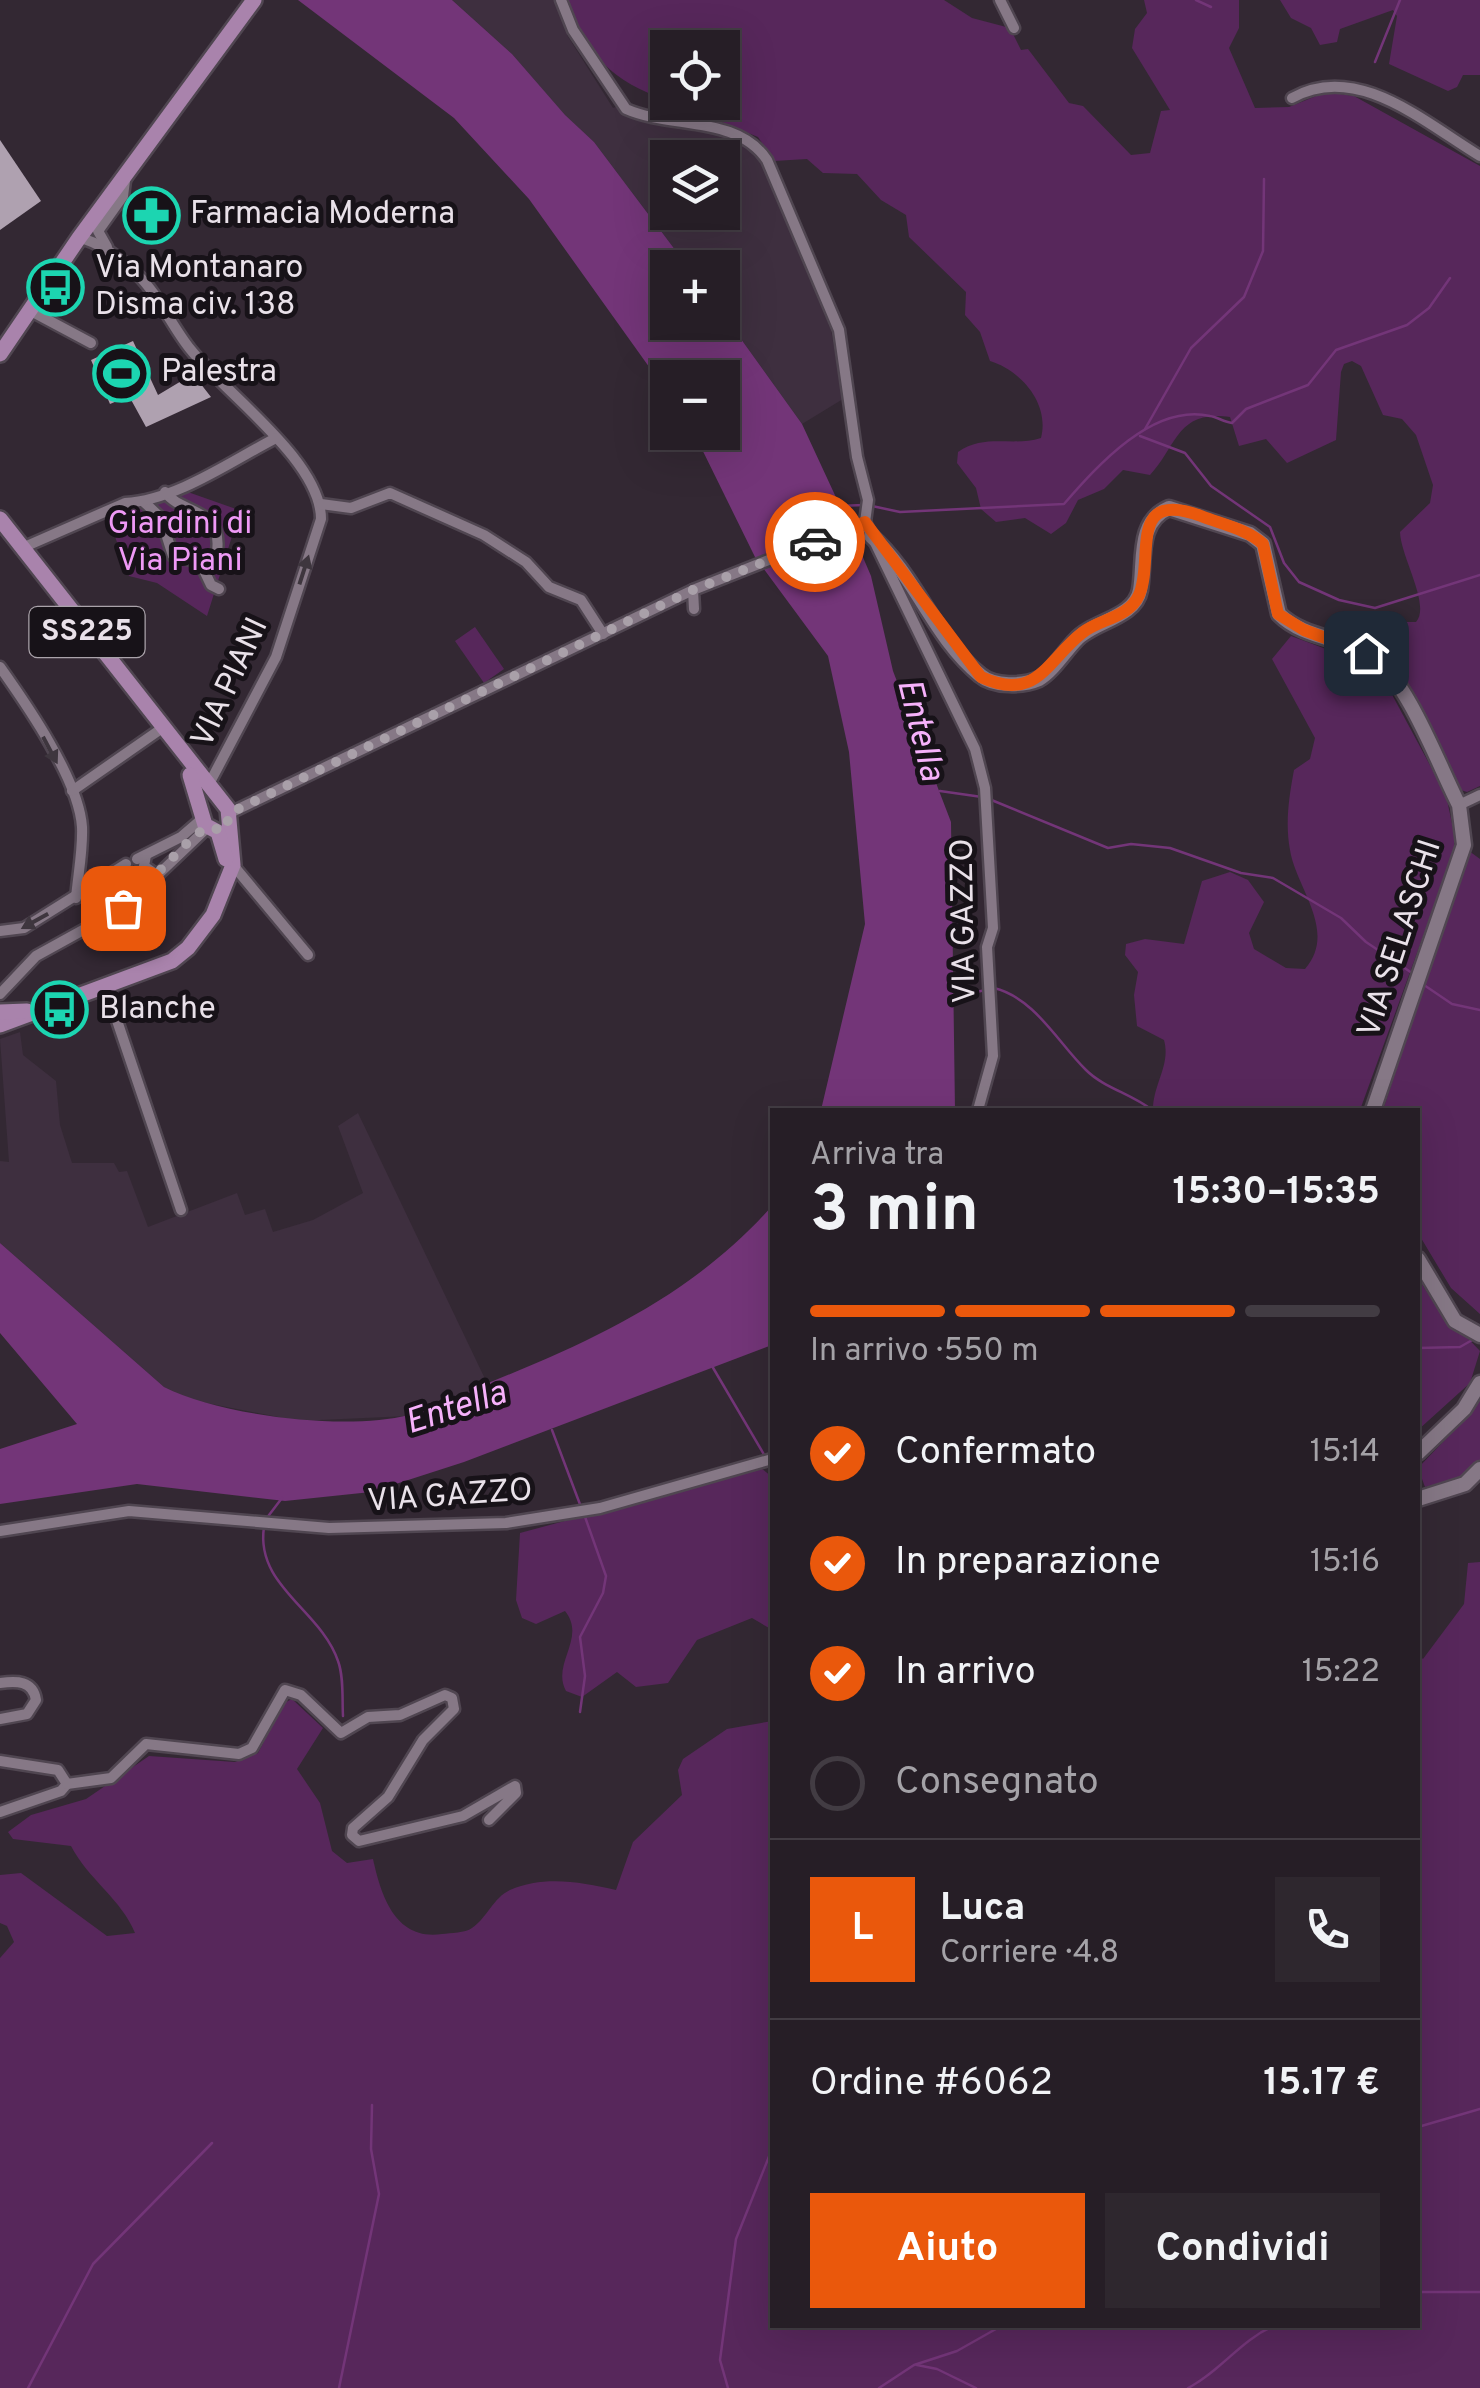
<!DOCTYPE html>
<html lang="it">
<meta charset="utf-8">
<style>
body{margin:0;font-family:Overpass,sans-serif;background:#2e272e;color:#f1f3f6;height:100vh;display:flex;flex-direction:column;font-size:38px;white-space:nowrap}
*{box-sizing:border-box;margin:0}
p{font-size:32px;color:#a4a2a7}
.icon{flex:none;width:55px;height:55px;fill:none;stroke:currentColor;stroke-width:2;stroke-linecap:round;stroke-linejoin:round}
.map{position:relative;flex:1;overflow:hidden}
.sheet{position:absolute;left:770px;top:1108px;width:650px;height:1220px;display:flex;flex-direction:column;background:#261e26;border-radius:0px;box-shadow:0 10px 40px #0002,0 0 0 2px #423c43}
.sheet>*{flex:none}
.tools{position:absolute;left:650px;top:30px;display:grid;gap:20px}
.tools a{display:grid;place-items:center;width:90px;height:90px;border-radius:0px;background:#261e26;box-shadow:0 10px 40px #0002,0 0 0 2px #423c43;font-size:50px}
.pin{position:absolute;display:grid;place-items:center;width:85px;height:85px;color:#fff;margin:-42px;border-radius:20px;box-shadow:0 5px 15px #0006}
.courier{position:absolute;display:grid;place-items:center;width:100px;height:100px;margin:-50px;border:8px solid #ea580c;border-radius:50%;background:#fff;color:#222;box-shadow:0 2px 12px #0007}
.headline em{font-style:normal;font-weight:700}
.headline div{display:flex;flex-direction:column-reverse}
.headline{display:flex;align-items:center;justify-content:space-between;height:170px;padding:0 40px}
h1{font-size:65px;font-weight:700;line-height:75px}
.bar{display:grid;grid-template-columns:repeat(4,1fr);gap:15px 10px;align-content:center;height:120px;padding:0 40px}
.bar i{height:12px;border-radius:8px;background:#423c43}
.bar .selected{background:#ea580c}
.bar p{grid-column:span 4}
.line{display:flex;align-items:center;gap:25px;padding:0 40px;border-top:2px solid #423c43}
.line div{flex:1}
.round{display:grid;place-items:center;flex:none;width:105px;height:105px;border-radius:0px;background:#2e272e}
ol{padding:0 40px;list-style:none}
li{display:flex;align-items:center;gap:30px;height:110px}
li p{margin-inline-start:auto}
li .icon{padding:10px;border-radius:50%;background:#ea580c;color:#fff;stroke-width:4}
li:last-child{color:#a4a2a7}
li i{width:55px;height:55px;border:5px solid #423c43;border-radius:50%}
.action{display:flex;gap:20px;margin-top:auto;padding:20px 40px}
.action a{flex:1;height:115px;border-radius:0px;background:#ea580c;color:#fff;font-size:40px;font-weight:700;line-height:115px;text-align:center}
.action a+a{background:#2e272e;color:#f1f3f6}
.map>svg:first-child{display:block}
.built{fill:#3e2f3f;fill-rule:evenodd}
.green{fill:#57275b}
.water{fill:#733578}
.lines{fill:none;stroke-linecap:round;stroke-linejoin:round}
.stream{stroke:#733578;stroke-width:2.5}
.building{fill:#afa1b0}
.street-casing{stroke:#504651;stroke-width:15}
.secondary-casing{stroke:#504651;stroke-width:19}
.primary-casing{stroke:#504651;stroke-width:20}
.street{stroke:#867886;stroke-width:10}
.secondary{stroke:#867886;stroke-width:14}
.primary{stroke:#a983ac;stroke-width:15}
.oneway{fill:#3e363e}
.done{stroke:#a9a0a9;stroke-width:10;stroke-dasharray:0 18}
.route{stroke:#ea580c;stroke-width:12}
.labels{text-anchor:middle;dominant-baseline:central;stroke-width:10;stroke-linejoin:round;paint-order:stroke}
.shield{fill:#171218;stroke:#aaa3aa;stroke-width:2.5}
.shield-label{font-size:30px;font-weight:bold;fill:#e9e1e9}
.poi-label{font-size:32px;fill:#e9e1e9;stroke:#171218;text-anchor:start}
.park-label{font-size:32px;fill:#ef99f6;stroke:#171218}
.street-label{font-size:32px;fill:#e9e1e9;stroke:#171218}
.water-label{font-size:35px;font-style:italic;fill:#f6b1fb;stroke:#171218}
</style>
<div class="map">
<svg width="1480" height="2388" viewBox="0 0 1480 2388">
<rect width="100%" height="100%" fill="#332833"/>
<g class="built">
<path d="M452 0H556L570 31 567 35 613 108 618 106 634 117 734 137 757 153 831 330 843 399 802 424 723 314 722 268 688 267 594 142 565 116 512 54ZM668 158H722V212H668Z"/>
<polygon points="20,1032 23,1055 56,1081 60,1125 72,1163 114,1163 119,1172 127,1171 148,1227 237,1193 245,1215 265,1209 273,1232 313,1220 363,1193 338,1126 358,1113 487,1383 408,1416 298,1421 191,1400 164,1387 0,1243 0,1161 9,1162 0,1039"/>
</g>
<g class="green">
<path d="M566 0H944L972 18 1010 28 1021 50 1028 49 1069 103 1083 106 1131 155 1150 153 1161 111 1170 110 1132 48 1135 29 1147 13 1144 0H1239V28L1229 48 1255 108 1289 107 1326 92 1354 96 1480 166V786L1467 792 1458 789 1384 660 1387 629 1396 622H1416C1431 605 1401 558 1400 532L1430 503 1433 485 1416 435 1402 419 1383 415 1361 366 1352 361 1344 364 1341 372 1336 440 1287 463 1266 439 1239 446 1230 417C1177 409 1177 446 1150 475L1123 470 1104 489 1078 500 1066 523 1051 534 1025 518 996 522 981 509 976 488 957 463 958 452C985 433 1012 447 1041 438 1050 403 1020 370 990 361L980 332 965 315 966 292 909 237 906 215 881 200 857 174 823 173 807 159 774 161 758 137 675 103 722 102V48H668L667 100C613 82 585 54 566 0Z"/>
<polygon points="1280,0 1480,0 1480,75 1463,75 1457,87 1448,91 1389,64 1397,16 1393,10 1340,29 1337,42 1320,45 1311,28 1291,18"/>
<polygon points="185,491 236,509 239,514 207,616 157,583 129,576 108,517"/>
<polygon points="475,627 504,669 484,683 455,641"/>
<path d="M1291 636 1369 665 1389 689 1446 795 1454 833V851L1360 1110H1153C1153 1084 1171 1065 1164 1040L1137 1026 1134 995 1138 972 1125 955 1126 944 1145 939 1184 944 1202 881 1230 872 1248 880 1264 902 1249 933 1254 949 1286 968 1305 969C1338 931 1296 888 1290 850 1285 823 1289 797 1294 770L1310 759 1315 738 1272 659Z"/>
<polygon points="1469,851 1480,859 1480,1314 1451,1288 1418,1233 1418,1110 1383,1110"/>
<polygon points="1418,1278 1434,1303 1480,1351 1470,1383 1418,1430"/>
<polygon points="1480,1395 1480,1460 1459,1478 1425,1487 1418,1468 1462,1422"/>
<path d="M761 1468 772 1477V1644L769 1628 752 1618 697 1640 668 1683 636 1687 617 1672 582 1697 566 1691C551 1664 587 1638 565 1611L536 1624 522 1618 516 1600 520 1533Z"/>
<path d="M1480 1562V2388H0V1958L14 1942 7 1926 0 1923V1875L21 1873 107 1936 135 1933C122 1900 88 1879 71 1846L13 1839 8 1832 31 1815 86 1799 149 1756 235 1762 258 1753 284 1703 292 1699 323 1728 297 1769 320 1803 332 1851 347 1863 373 1859C381 1895 395 1941 442 1934 451 1933 465 1933 472 1928 487 1918 493 1898 510 1890 544 1875 581 1882 616 1890L633 1842 682 1795 678 1770 683 1759 727 1729 772 1721V2325H1418V1654L1423 1659 1464 1604 1468 1563Z"/>
</g>
<g class="water">
<polygon points="298,0 452,0 512,54 565,115 594,142 688,267 668,268 668,322 722,322 723,314 802,424 853,534 871,576 893,671 951,822 955,1110 821,1110 865,924 849,752 828,656 755,557 694,433 722,432 722,378 668,378 667,392 529,199 454,118"/>
<path d="M772 1206V1345L464 1462 371 1492 285 1501 137 1484 0 1504V1449L77 1424 0 1333V1243L164 1387C222 1416 345 1431 409 1415 437 1408 466 1392 493 1381 598 1339 696 1292 772 1206Z"/>
</g>
<g class="lines">
<g class="stream">
<polyline points="1196,0 1211,7"/>
<polyline points="1375,62 1400,0"/>
<polyline points="1145,429 1191,348 1244,297 1263,251 1264,179"/>
<polyline points="1140,436 1185,453 1211,486 1270,527 1284,563 1299,582 1339,600 1375,608 1480,575"/>
<polyline points="837,506 864,505"/>
<path d="M872 506 900 512 1064 504C1098 465 1153 403 1210 416 1217 417 1224 422 1232 423L1246 409 1308 385 1336 350 1407 325 1429 308 1450 278"/>
<polyline points="940,791 982,797"/>
<polyline points="989,799 1108,848 1131,844 1170,848 1241,873 1273,878 1341,918 1366,942 1415,975"/>
<polyline points="1424,985 1452,1004 1480,1010"/>
<polyline points="955,988 971,993 986,990"/>
<path d="M994 988C1035 998 1058 1043 1086 1070 1104 1088 1132 1094 1152 1110"/>
<polyline points="1418,1348 1460,1347 1474,1339"/>
<polyline points="712,1366 766,1458"/>
<polyline points="552,1430 581,1507"/>
<polyline points="266,1519 282,1498"/>
<path d="M264 1527C255 1586 321 1610 338 1661 344 1677 342 1699 343 1716"/>
<polyline points="580,1712 585,1676 580,1637 603,1593 606,1576 584,1514"/>
<polyline points="1418,2127 1480,2109"/>
<polyline points="1418,2292 1480,2292"/>
<polyline points="917,2365 937,2369 976,2388"/>
<polyline points="28,2388 93,2264 212,2143"/>
<polyline points="339,2388 379,2194 371,2149 372,2105"/>
<polyline points="728,2388 720,2360 736,2239 772,2149"/>
<polyline points="879,2388 914,2365 957,2351 1003,2325"/>
<path d="M1188 2388C1221 2371 1241 2339 1276 2325"/>
</g>
</g>
<g class="building">
<polygon points="0,140 41,201 0,230"/>
<polygon points="133,341 158,395 193,374 211,397 146,427 129,396 110,404 91,360"/>
</g>
<g class="lines">
<defs>
<g id="street">
<path d="M561 0 573 30 626 109C671 129 737 115 767 160L839 330 857 457 868 500 865 522"/>
<polyline points="1000,0 1014,28"/>
<path d="M1292 98C1357 61 1425 123 1480 156"/>
<path d="M79 238C98 241 123 260 137 274 159 295 172 327 191 350 226 394 321 461 321 519L276 657 208 786"/>
<polyline points="107,247 98,231 123,196 126,173"/>
<polyline points="31,311 91,343"/>
<path d="M165 492C182 515 223 507 217 552L201 563"/>
<polyline points="143,501 161,518 173,556 200,562 211,585 219,589"/>
<polyline points="321,504 351,508 390,493 484,535 526,562 549,587 581,600 603,634"/>
<path d="M22 548 125 503C177 500 231 461 276 438"/>
<polyline points="694,609 693,590 865,522 975,749 985,788 993,928 987,947 993,1056 978,1110"/>
<path d="M0 667C27 705 79 780 82 827 83 850 78 875 76 898"/>
<polyline points="72,791 161,729"/>
<polyline points="1459,805 1480,795"/>
<polyline points="230,813 693,590"/>
<polyline points="146,855 144,866 157,875"/>
<polyline points="137,859 181,837 203,818"/>
<polyline points="233,865 308,955"/>
<polyline points="0,931 24,928 126,864"/>
<polyline points="105,985 181,1210"/>
<polyline points="0,994 36,956 123,908 207,828"/>
<polyline points="0,1531 129,1511 329,1528 506,1523 600,1508 772,1459"/>
<path d="M0 1683C16 1681 33 1680 36 1700L27 1714 0 1719"/>
<polyline points="0,1761 58,1770 67,1784 61,1791 0,1812"/>
<polyline points="67,1784 111,1778 146,1744 239,1754 252,1748 285,1690 301,1695 341,1733 368,1717 400,1715 445,1695 452,1698 454,1709 423,1740 388,1797 353,1828 352,1835 359,1841 463,1816 515,1786 516,1793 489,1820"/>
</g>
<g id="secondary">
<path d="M871 536C916 576 934 638 980 675 994 687 1023 686 1039 679 1052 672 1065 651 1076 640 1093 621 1135 618 1140 590 1145 562 1136 522 1169 508L1250 534 1263 544 1279 614C1304 639 1343 637 1372 656 1408 681 1438 764 1459 805L1464 845 1373 1110"/>
<polyline points="1418,1259 1455,1321 1480,1335"/>
<polyline points="1418,1453 1464,1409 1480,1383"/>
<polyline points="1418,1499 1465,1484 1480,1469"/>
</g>
<g id="primary">
<polyline points="0,354 79,238 254,0"/>
<polyline points="0,519 228,809 233,865 213,915 188,948 172,961 0,1025"/>
<polyline points="190,775 205,825 218,832 226,859"/>
<polyline points="0,1012 27,1011"/>
</g>
</defs>
<use href="#street" class="street-casing"/>
<use href="#secondary" class="secondary-casing"/>
<use href="#primary" class="primary-casing"/>
<use href="#street" class="street"/>
<use href="#secondary" class="secondary"/>
<use href="#primary" class="primary"/>
</g>
<defs><path id="oneway-solid" d="M-6-.8H1V-3.2L6.5 0L1 3.2V.8H-6Z" transform="scale(2.5)"/></defs>
<g class="oneway">
<use href="#oneway-solid" transform="translate(304 570) rotate(-72)"/>
<use href="#oneway-solid" transform="translate(50 750) rotate(62)"/>
<use href="#oneway-solid" transform="translate(35 921) rotate(151)"/>
</g>
<g class="lines">
<polyline class="done" points="123,908 195,835 207,828 225,830 230,813 693,590 815,542"/>
<path class="route" d="M815 542 865 522 981 677C1037 703 1047 660 1082 633 1099 619 1129 618 1139 595 1155 559 1126 488 1201 516 1221 524 1247 529 1263 544L1278 614 1304 630 1366 653"/>
</g>
<defs>
<symbol id="pharmacy-ring" viewBox="-11 -11 22 22"><circle r="9.5" fill="#171218" stroke="#1cd5b1" stroke-width="1.5"/><path d="M-2-6h4v4h4v4h-4v4h-4v-4h-4v-4h4Z" fill="#1cd5b1"/></symbol>
<symbol id="bus-ring" viewBox="-11 -11 22 22"><circle r="9.5" fill="#171218" stroke="#1cd5b1" stroke-width="1.5"/><path d="M-5-6H5V4H4V6H2V4H-2V6H-4V4H-5ZM-3.5-4V0h7V-4ZM-3.5 1.2v1.5H-2V1.2ZM2 1.2v1.5H3.5V1.2Z" fill="#1cd5b1"/></symbol>
<symbol id="stadium-ring" viewBox="-11 -11 22 22"><circle r="9.5" fill="#171218" stroke="#1cd5b1" stroke-width="1.5"/><path d="M0-5a6.5 5 0 1 0 0 10a6.5 5 0 1 0 0-10ZM-3.5-1.8h7v3.6h-7Z" fill="#1cd5b1"/></symbol>
</defs>
<g fill-rule="evenodd">
<use href="#pharmacy-ring" x="120" y="184" width="63" height="63"/>
<use href="#bus-ring" x="24" y="256" width="63" height="63"/>
<use href="#stadium-ring" x="90" y="342" width="63" height="63"/>
<use href="#bus-ring" x="28" y="978" width="63" height="63"/>
</g>
<g class="labels">
<rect class="shield" x="29.5" y="607" width="115" height="50" rx="8"/>
<g class="shield-label">
<text x="87" y="632">SS225</text>
</g>
<g class="poi-label">
<text x="190" y="215">Farmacia Moderna</text>
<text x="95" y="269">Via Montanaro<tspan x="95" dy="37">Disma civ. 138</tspan></text>
<text x="161" y="373">Palestra</text>
<text x="99" y="1010">Blanche</text>
</g>
<g class="park-label">
<text x="180" y="525">Giardini di<tspan x="180" dy="37">Via Piani</tspan></text>
</g>
<g class="street-label">
<text transform="translate(231 683) rotate(-65)">VIA PIANI</text>
<text transform="translate(965 921) rotate(-91)">VIA GAZZO</text>
<text transform="translate(1401 939) rotate(-72)">VIA SELASCHI</text>
<text transform="translate(450 1497) rotate(-4)">VIA GAZZO</text>
</g>
<g class="water-label">
<text transform="translate(919 730) rotate(76)">Entella</text>
<text transform="translate(456 1409) rotate(-18)">Entella</text>
</g>
</g>
</svg>
<div class="tools">
<a><svg class="icon" aria-label="locate" viewBox="0 0 24 24"><circle cx="12" cy="12" r="6"/><path d="M12 2v4M12 18v4M2 12h4M18 12h4"/></svg></a>
<a><svg class="icon" aria-label="layers" viewBox="0 0 24 24"><path d="M12 4l9 5-9 5-9-5zM3 14l9 5 9-5"/></svg></a>
<a>+</a>
<a>−</a>
</div>
<div class="pin" style="left:123px;top:908px;background:#ea580c"><svg class="icon" aria-label="bag" viewBox="0 0 24 24"><path d="M5 8h14l-1 12H6zM9 8a3 3 0 0 1 6 0"/></svg></div>
<div class="pin" style="left:1366px;top:653px;background:#1f2937"><svg class="icon" aria-label="home" viewBox="0 0 24 24"><path d="M3 11l9-7 9 7M6 9v11h12V9"/></svg></div>
<div class="courier" style="left:815px;top:542px"><svg class="icon" aria-label="car" viewBox="0 0 24 24"><path d="M5 17H2v-5l4-1 3-4h7l3 4 3 1v5h-3M9 17h6M6 11h13"/><circle cx="7" cy="17" r="2"/><circle cx="17" cy="17" r="2"/></svg></div>
<section class="sheet">
<div class="headline"><div><h1>3 min</h1><p>Arriva tra</p></div><em>15:30–15:35</em></div>
<div class="bar"><i class="selected"></i><i class="selected"></i><i class="selected"></i><i></i><p>In arrivo · 550 m</p></div>
<ol>
<li><svg class="icon" aria-label="check" viewBox="0 0 24 24"><path d="M5 12l5 5 9-10"/></svg>Confermato<p>15:14</p></li>
<li><svg class="icon" aria-label="check" viewBox="0 0 24 24"><path d="M5 12l5 5 9-10"/></svg>In preparazione<p>15:16</p></li>
<li><svg class="icon" aria-label="check" viewBox="0 0 24 24"><path d="M5 12l5 5 9-10"/></svg>In arrivo<p>15:22</p></li>
<li><i></i>Consegnato</li>
</ol>
<div class="line" style="height:180px"><b class="round" style="background:#ea580c;color:#fff">L</b><div><b>Luca</b><p>Corriere · 4.8</p></div><a class="round"><svg class="icon" aria-label="phone" viewBox="0 0 24 24"><path d="M5 4h4l2 5-3 2q2 4 5 5l2-3 5 2v4C11 20 4 13 5 4z"/></svg></a></div>
<div class="line" style="height:130px"><div>Ordine #6062</div><b>15.17 €</b></div>
<div class="action"><a>Aiuto</a><a>Condividi</a></div>
</section>
</div>
